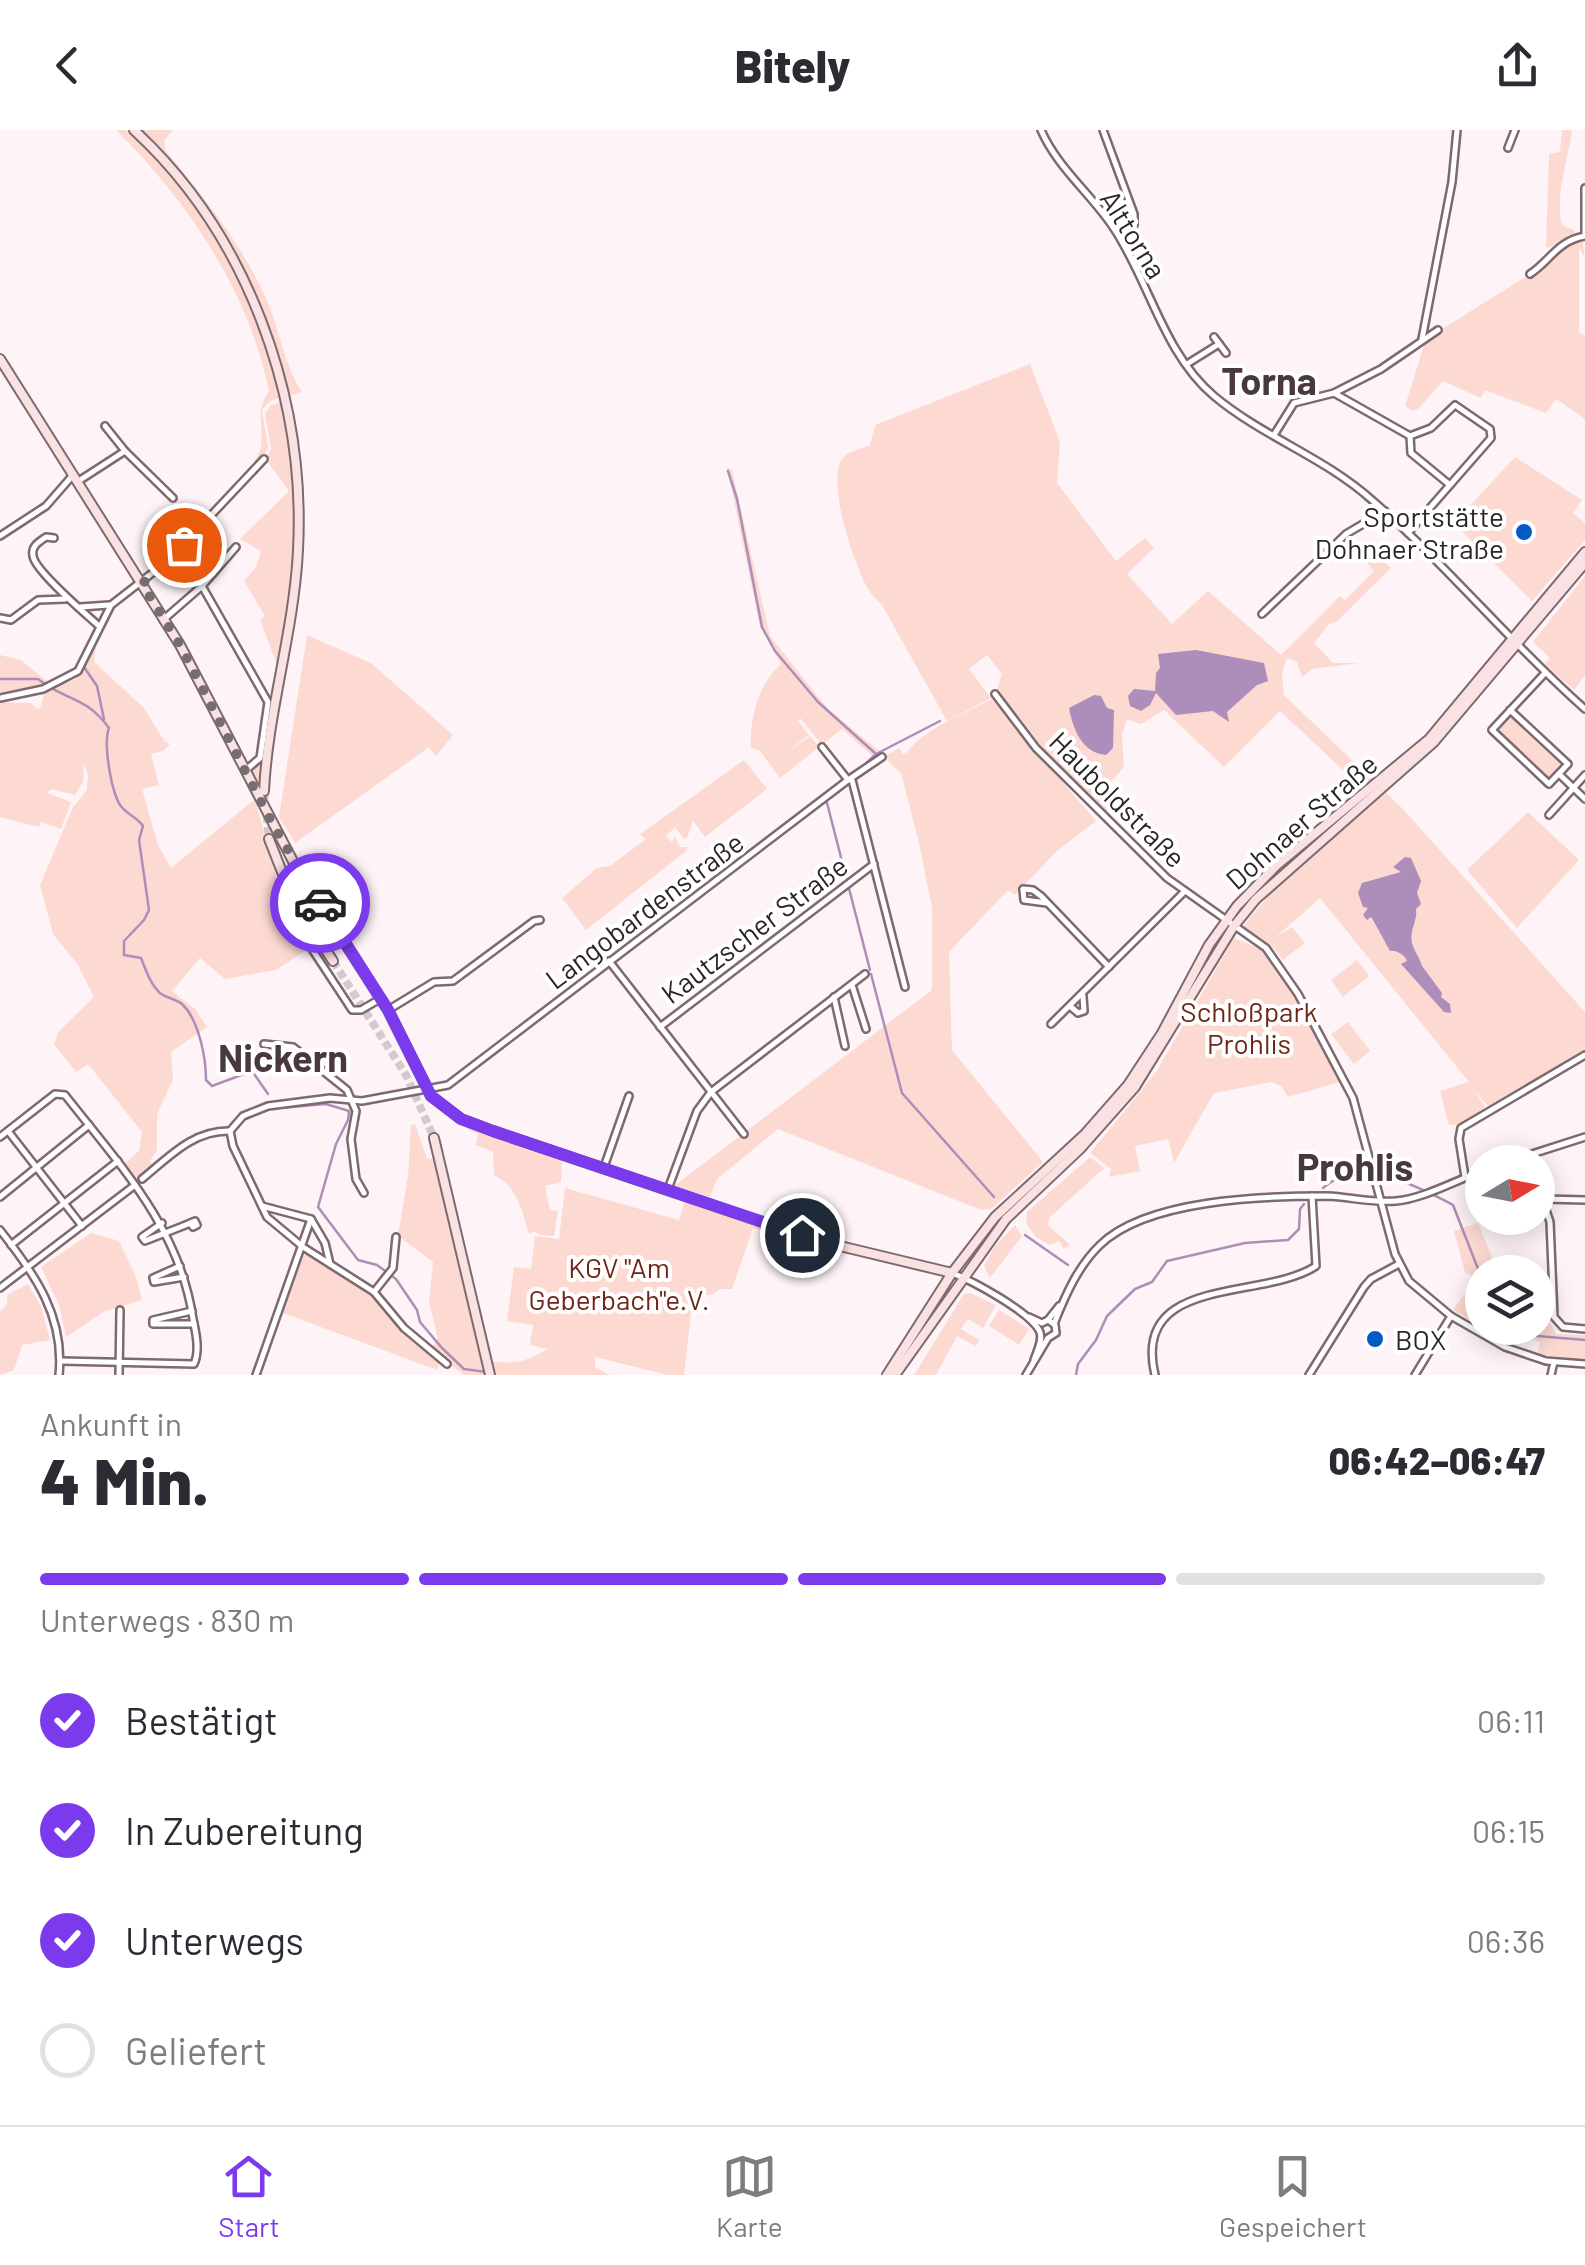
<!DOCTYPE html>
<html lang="de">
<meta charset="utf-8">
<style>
body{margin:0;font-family:Barlow,sans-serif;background:#f7f7f7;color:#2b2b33;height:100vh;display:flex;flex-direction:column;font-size:38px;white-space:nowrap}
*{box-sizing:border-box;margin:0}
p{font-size:32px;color:#7c7c81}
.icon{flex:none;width:55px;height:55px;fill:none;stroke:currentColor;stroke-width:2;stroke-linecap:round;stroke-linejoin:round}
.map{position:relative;height:1245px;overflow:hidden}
.side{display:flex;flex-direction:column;background:#fff;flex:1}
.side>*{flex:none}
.needle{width:65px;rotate:80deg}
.buttons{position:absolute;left:1465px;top:1015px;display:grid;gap:20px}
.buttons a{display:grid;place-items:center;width:90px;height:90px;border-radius:50%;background:#fff;box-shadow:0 5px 25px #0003;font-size:50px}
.pin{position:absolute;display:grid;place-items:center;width:85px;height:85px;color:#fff;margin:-42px;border:5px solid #fff;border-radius:50%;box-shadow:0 2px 10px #0007}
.courier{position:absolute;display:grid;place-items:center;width:100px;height:100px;margin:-50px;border:8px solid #7c3aed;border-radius:50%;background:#fff;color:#222;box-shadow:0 2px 12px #0007}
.head em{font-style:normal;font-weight:800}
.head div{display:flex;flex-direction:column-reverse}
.head{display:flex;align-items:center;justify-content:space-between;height:170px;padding:0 40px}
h1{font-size:65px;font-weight:800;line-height:75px}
.bar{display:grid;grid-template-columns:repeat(4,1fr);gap:15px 10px;align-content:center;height:120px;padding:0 40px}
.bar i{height:12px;border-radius:8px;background:#e1e1e2}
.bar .active{background:#7c3aed}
.bar p{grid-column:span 4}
ol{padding:0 40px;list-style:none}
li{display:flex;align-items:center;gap:30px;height:110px}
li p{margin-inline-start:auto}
li .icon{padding:10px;border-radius:50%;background:#7c3aed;color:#fff;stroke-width:4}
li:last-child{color:#7c7c81}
li i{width:55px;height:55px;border:5px solid #e1e1e2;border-radius:50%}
header{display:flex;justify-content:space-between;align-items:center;height:130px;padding:0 40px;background:#fff;font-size:45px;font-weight:800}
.tabs{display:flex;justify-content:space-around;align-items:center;height:140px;border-top:2px solid #e1e1e2;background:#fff;font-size:28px;color:#7c7c81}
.tabs a{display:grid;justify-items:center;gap:5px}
.tabs .active{color:#7c3aed}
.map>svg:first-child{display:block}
.green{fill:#fcdad2}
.water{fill:#ad8db9}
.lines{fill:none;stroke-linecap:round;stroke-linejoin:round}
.stream{stroke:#ad8db9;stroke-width:2.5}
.secondary-tunnel{stroke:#d4cacd;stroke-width:8;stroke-dasharray:8 4;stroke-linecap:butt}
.street-casing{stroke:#7d6a70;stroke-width:10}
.secondary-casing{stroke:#7d6a70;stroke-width:12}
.street{stroke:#fff;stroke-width:5}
.secondary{stroke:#fae1e2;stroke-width:8}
.done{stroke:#766d70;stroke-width:10;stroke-dasharray:0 18}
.route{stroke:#7c3aed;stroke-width:12}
.poi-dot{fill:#045bc4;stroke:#fff;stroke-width:4}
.labels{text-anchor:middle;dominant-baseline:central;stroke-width:8;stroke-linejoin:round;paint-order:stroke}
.street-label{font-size:28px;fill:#2c2427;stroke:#fff}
.poi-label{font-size:28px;fill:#2c2427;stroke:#fff;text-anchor:end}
.park-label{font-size:28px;fill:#6d2617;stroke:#fff}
.district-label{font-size:38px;font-weight:bold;fill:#4a383f;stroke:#fff}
</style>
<header><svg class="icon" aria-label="back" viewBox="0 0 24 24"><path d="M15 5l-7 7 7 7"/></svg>Bitely<svg class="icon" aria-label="share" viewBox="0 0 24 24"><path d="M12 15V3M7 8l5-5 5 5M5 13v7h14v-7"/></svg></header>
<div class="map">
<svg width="1585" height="1245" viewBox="0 0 1585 1245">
<rect width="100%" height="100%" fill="#fef4f7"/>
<g class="green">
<path d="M116 0H127C205 73 253 165 282 267L269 272 262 280 268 318 259 333 254 332C272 307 250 288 269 261 249 162 187 70 116 0Z"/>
<path d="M140 0H173L164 11 166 21C204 67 241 113 266 168 278 196 286 239 302 262L288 266C271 196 240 138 203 77L206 73 201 71Z"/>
<path d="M1562 0H1572C1568 33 1555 61 1562 95L1574 100 1575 106 1548 118 1546 116 1549 24 1560 22Z"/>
<polygon points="1582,108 1585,128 1579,117 1579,203 1585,205 1585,289 1556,269 1546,283 1485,260 1481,268 1443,251 1418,279 1412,281 1405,276 1426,209 1530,144 1534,147 1547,136 1559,118"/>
<path d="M1030 234 1060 312 1057 353 1116 431 1145 408 1154 418 1127 444 1172 494 1208 461 1281 525 1340 466 1345 470 1374 441 1367 433 1375 424 1391 438 1336 492 1329 494 1314 513 1333 533H1359L1312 539 1302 547 1297 532 1287 528 1282 543 1284 565 1401 677 1585 882V920L1488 976 1475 961 1485 977 1459 995H1449L1440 961 1469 952 1320 768 1276 807 1292 797 1305 813 1283 830 1270 814 1243 797C1279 748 1329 710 1375 670L1280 581 1224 637 1164 580 1141 594 1127 589 1122 605 1124 637 1106 658 1113 674 1106 682 1046 622 1000 564 997 559 1002 544 987 525 969 539 991 568 947 591 882 475C877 469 870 464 867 457 854 434 826 352 842 329 847 321 862 319 870 315L875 295Z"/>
<path d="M283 272C308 401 284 488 264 613 262 628 263 645 260 658L250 640 258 632 277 535 260 490 265 486 244 451 256 437 261 421 240 409 289 361 266 330 271 319 265 283 271 275Z"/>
<polygon points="1515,327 1582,370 1573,383 1585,393 1585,410 1532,471 1454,393"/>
<path d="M727 337 732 340 770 506 828 579 883 624 876 629 842 599 822 615 800 588 798 591 809 605 783 625 810 606 819 617 780 648 759 620 751 618C749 588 759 553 781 534L760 497Z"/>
<polygon points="1585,446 1585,545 1574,560 1545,534 1550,528 1533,512"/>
<polygon points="307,505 371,533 453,605 436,626 429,617 295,713 279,687"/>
<polygon points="97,509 94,532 144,578 165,612 170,614 163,621 151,624 159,655 142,659 158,715 171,738 255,669 279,758 294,785 286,792 305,821 276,840 225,849 200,828 172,861 195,879 207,897 171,922 173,950 157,984 157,1020 150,1031 154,1037 138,1049 125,1033 139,1021 142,1002 88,934 76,942 54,914 59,901 94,867 78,835 53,804 40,755 73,677 87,660 88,645 84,634 83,652 75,665 51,659 47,663 71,672 61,699 41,692 39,697 0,687 0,572 31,573 37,579 41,577 45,560 75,550"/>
<polygon points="0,525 21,530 49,553 0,566"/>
<path d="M992 569 1096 691 1057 721 1015 765 1008 760 949 822 952 920 1043 1032 991 1079 981 1080 778 999 717 1049 710 1067 674 1056 932 860V778L920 717 901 643 884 627 899 618 903 624 908 622C919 601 970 581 992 569Z"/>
<polygon points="1511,584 1565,633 1550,649 1496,601"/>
<polygon points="744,630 767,659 705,707 693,691 687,708 684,709 675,697 666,706 672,712 675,706 680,717 687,717 686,721 586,800 562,768 597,738 610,736 646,709 640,704"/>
<polygon points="1528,682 1579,730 1517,798 1467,740"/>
<polygon points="1234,808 1261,819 1297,866 1340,952 1288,967 1281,956 1272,952 1214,963 1174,1033 1168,1009 1135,1016 1140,1041 1109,1047 1111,1039 1090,1023 1156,942"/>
<polygon points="1357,830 1369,846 1343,867 1331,850"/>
<polygon points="1348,892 1370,921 1354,934 1331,904"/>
<path d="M415 994 427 1028 435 1030 481 1229C511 1235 522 1234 548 1219L530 1215 533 1195 507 1191 514 1137 531 1139 535 1106 559 1109 565 1058 679 1090 685 1070 801 1109 807 1117 797 1144 794 1142 802 1114 753 1098 732 1159H721L711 1165 693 1164 684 1245H668L595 1227V1237L610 1245H464L430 1219 438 1209 429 1172 433 1132 398 1106 408 1046 411 995Z"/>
<path d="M468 997 562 1027 561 1052 545 1056 550 1080 558 1081 554 1106 540 1105 534 1101 529 1104C522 1081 518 1057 494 1045L493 1022 476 1015 478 1004 468 1000Z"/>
<polygon points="1090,1027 1104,1038 1049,1088 1048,1095 1070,1115 1064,1119 1059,1111 1049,1115 1036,1107 1026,1093 1027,1082"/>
<polygon points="1478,1093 1498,1142 1482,1142 1482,1198 1494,1198 1492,1203 1453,1180 1476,1149 1465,1142 1454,1101"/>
<polygon points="1015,1095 1022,1106 990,1148 984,1136 994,1117"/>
<polygon points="91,1103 119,1111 136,1147 142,1170 105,1181 66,1207 59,1175 41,1137"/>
<polygon points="309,1124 376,1168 406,1204 440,1231 437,1240 283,1183 304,1125"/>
<polygon points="28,1154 41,1176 50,1210 22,1215 14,1240 0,1245 0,1182 7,1174 7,1165"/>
<polygon points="970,1163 996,1175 983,1198 968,1189 961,1199 979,1210 976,1216 957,1206 936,1245 914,1245 964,1164"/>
<polygon points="999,1180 1029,1199 1019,1215 989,1196"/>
<polygon points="1538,1183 1547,1187 1556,1204 1585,1205 1585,1230 1537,1224 1540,1212 1506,1198 1538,1198"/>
</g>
<g class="water">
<polygon points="1196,520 1264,533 1268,551 1257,555 1227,582 1229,592 1213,581 1176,585 1156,563 1150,575 1141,581 1130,576 1128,566 1134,559 1155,561 1156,543 1160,538 1158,524"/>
<path d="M1094 565 1101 566 1107 578 1114 580 1113 618 1106 625C1082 623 1073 599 1069 578Z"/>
<path d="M1405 727 1411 728 1421 751 1417 763 1421 774 1416 779C1418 791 1409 800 1412 813 1414 821 1420 828 1422 836L1442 863 1441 867 1450 874 1451 883 1444 882 1401 834 1407 831C1405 825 1396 820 1390 821L1373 790 1371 787 1367 790 1363 785 1368 778 1363 777 1358 763 1362 753 1401 742 1393 737Z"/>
</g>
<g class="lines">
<g class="stream">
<polyline points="728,341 737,369 762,497 775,521 818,572 876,624 861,638"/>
<polyline points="84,537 97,556 104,589"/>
<path d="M0 549H38C65 571 85 565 109 598 103 613 111 660 120 675 127 685 137 687 143 696L139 710 149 780 144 790 124 811V825L141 828C146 840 150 854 160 863 166 868 176 869 182 874 199 890 206 928 206 950L212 956 252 941 268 964"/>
<polyline points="876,624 940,591"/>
<polyline points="827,673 870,840"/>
<polyline points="871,844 902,963 994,1067"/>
<polyline points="279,978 326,974 349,981 348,990 336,1014 318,1077 358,1130 377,1135 396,1149 417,1180 420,1192 442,1218 464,1239 486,1242"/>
<path d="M1323 1058C1359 1026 1416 1055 1453 1075L1482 1149"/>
<polyline points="1025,1105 1068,1135"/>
<polyline points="1519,1198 1537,1206 1585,1210"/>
<polyline points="1076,1245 1078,1234 1096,1210 1107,1186 1135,1159 1152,1152 1167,1131 1245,1113 1288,1110 1299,1099 1300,1079 1304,1074"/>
</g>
<g class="secondary-tunnel">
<polyline points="264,661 269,709"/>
<polyline points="333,831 406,945 434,1008"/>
</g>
<defs>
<g id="street">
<path d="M1041 0C1057 37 1091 64 1113 97 1149 150 1163 223 1214 266 1263 307 1326 328 1373 371 1448 436 1510 513 1585 579"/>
<polyline points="1103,0 1134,84 1134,95 1123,113"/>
<polyline points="1508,18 1515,0"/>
<polyline points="1585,105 1585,58"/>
<path d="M1530 144C1551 130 1557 111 1585 106"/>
<polyline points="1214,207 1226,223"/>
<polyline points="1422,209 1452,52 1457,0"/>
<polyline points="1187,234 1219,214"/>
<polyline points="1334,263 1410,306 1431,298 1455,275 1490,299 1491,308 1408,403"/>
<polyline points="105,296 125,321"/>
<polyline points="1274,305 1294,273 1334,263 1381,239 1438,200"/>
<polyline points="1410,306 1411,323 1450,355"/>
<polyline points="77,352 125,321 173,368"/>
<polyline points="0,406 46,376 73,345"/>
<path d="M54 408 46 407C39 412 31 416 33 426 35 441 86 484 99 496"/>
<polyline points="202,456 268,572 260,628 247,639"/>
<polyline points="80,477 109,475"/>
<polyline points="1262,484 1346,404 1385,381"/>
<polyline points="0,488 11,490 38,470 65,469"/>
<polyline points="163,490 202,456 236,417"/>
<polyline points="995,564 1036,618 1167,748 1266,818 1298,864 1353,968 1395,1124 1409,1151 1451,1186 1505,1217 1546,1231 1585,1234"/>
<polyline points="0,568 43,559 78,541 111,475 169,430 264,329"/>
<polyline points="1510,580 1568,634 1549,654 1492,600 1545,543"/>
<polyline points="822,617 848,650"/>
<polyline points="1559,644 1585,669"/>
<polyline points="852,650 905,857"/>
<polyline points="1549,685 1585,645"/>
<polyline points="1023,759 1033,760 1041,766 1109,837"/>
<polyline points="1023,760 1024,770 1047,773"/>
<polyline points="296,807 306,810 352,880 361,880 380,869"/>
<polyline points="609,831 744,1004"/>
<polyline points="852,855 866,899"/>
<polyline points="834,867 845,916"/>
<polyline points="1071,877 1078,883 1084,881 1083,866"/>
<polyline points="388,880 434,852 453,851 534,791 540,790"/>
<polyline points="1051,894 1185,761"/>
<polyline points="660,897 874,734"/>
<polyline points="264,914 293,917 347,960 356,981 351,1009 356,1049 364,1063"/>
<polyline points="8,1001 82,1096"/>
<polyline points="230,1001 243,986 268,976 330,968 362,971 448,955 848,650 882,627"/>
<polyline points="230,1001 233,1016 267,1087 303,1117 374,1162 404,1198 447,1234"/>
<path d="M0 1007 55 964 65 965C119 1034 180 1098 193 1189 196 1203 200 1221 194 1234L61 1231"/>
<polyline points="1507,1032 1585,1007"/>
<polyline points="604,1037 629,966"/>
<polyline points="1465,1047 1459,1009 1461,998 1585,925"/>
<path d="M142 1049C169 1027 193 1000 230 1001"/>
<polyline points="1538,1056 1550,1092 1554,1187 1563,1197 1585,1199"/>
<polyline points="668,1059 697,981 711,962 865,844"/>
<polyline points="0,1067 89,995"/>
<polyline points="1543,1069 1585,1070"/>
<polyline points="262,1076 311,1089 325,1113 330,1134"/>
<path d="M162 1093 142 1107 145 1111C162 1104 179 1098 195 1091L197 1095 193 1097 190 1093"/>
<path d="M0 1100C35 1144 65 1187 59 1245"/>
<polyline points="11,1115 118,1031"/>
<polyline points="180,1136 153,1148 154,1152 184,1147"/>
<path d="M952 1143C973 1151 1028 1181 1039 1200 1044 1208 1037 1221 1034 1230"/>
<polyline points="0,1158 135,1055"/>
<polyline points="374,1162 393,1138 396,1107"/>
<polyline points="192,1181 153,1190 153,1194 194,1194"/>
<polyline points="1029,1187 1042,1193 1048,1190 1059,1176"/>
<path d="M1054 1194C1065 1166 1078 1136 1100 1115 1147 1069 1265 1066 1327 1066 1350 1067 1374 1073 1396 1071 1422 1069 1457 1050 1482 1041"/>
<polyline points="119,1245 120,1180"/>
<polyline points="256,1245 311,1089"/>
<polyline points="1026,1245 1048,1208 1056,1203 1055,1195 1048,1190"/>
<path d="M1155 1245C1131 1144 1263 1171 1316 1136L1312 1066"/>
<polyline points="1309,1245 1364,1157 1371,1149 1399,1134"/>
<polyline points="1415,1245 1451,1186"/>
<polyline points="1551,1245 1554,1232"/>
</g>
<g id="secondary">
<path d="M134 0C248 105 306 267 298 420 294 502 268 580 264 661"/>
<polyline points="0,229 180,515 296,737 388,880 431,966 461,989 493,1001 815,1110 952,1143"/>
<polyline points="269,709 293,770 333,831"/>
<polyline points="434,1008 490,1245"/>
<polyline points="887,1245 952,1143 995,1087 1085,1004 1128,955 1162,903 1209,815 1237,776 1276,736 1429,609 1585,422"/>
<polyline points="895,1245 1006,1089 1080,1019 1135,957 1234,796 1256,769 1434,612 1585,433"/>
</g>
</defs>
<use href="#street" class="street-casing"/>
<use href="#secondary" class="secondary-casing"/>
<use href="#street" class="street"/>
<use href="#secondary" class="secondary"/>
</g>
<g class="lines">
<polyline class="done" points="184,415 142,454 180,515 273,695 320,773"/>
<polyline class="route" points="320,773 388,880 431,966 461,989 493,1001 802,1105"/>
</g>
<g class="poi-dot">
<circle cx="1524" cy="402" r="10"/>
<circle cx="1375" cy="1209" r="10"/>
</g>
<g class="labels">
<g class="street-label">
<text transform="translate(1134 104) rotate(58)">Alttorna</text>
<text transform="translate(1118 669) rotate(45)">Hauboldstraße</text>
<text transform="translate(1301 691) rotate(-41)">Dohnaer Straße</text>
<text transform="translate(644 780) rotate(-37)">Langobardenstraße</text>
<text transform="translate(754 799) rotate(-37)">Kautzscher Straße</text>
</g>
<g class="poi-label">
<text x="1504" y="386">Sportstätte<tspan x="1504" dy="32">Dohnaer Straße</tspan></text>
<text x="1395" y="1209" text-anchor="start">BOX</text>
</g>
<g class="park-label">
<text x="1249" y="881">Schloßpark<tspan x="1249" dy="32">Prohlis</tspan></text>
<text x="619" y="1137">KGV "Am<tspan x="619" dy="32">Geberbach"e.V.</tspan></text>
</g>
<g class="district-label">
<text x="1269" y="250">Torna</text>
<text x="283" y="927">Nickern</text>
<text x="1355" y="1036">Prohlis</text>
</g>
</g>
</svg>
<div class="buttons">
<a><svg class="needle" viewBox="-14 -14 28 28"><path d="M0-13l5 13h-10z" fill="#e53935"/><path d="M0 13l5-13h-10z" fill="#7c7c81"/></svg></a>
<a><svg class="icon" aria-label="layers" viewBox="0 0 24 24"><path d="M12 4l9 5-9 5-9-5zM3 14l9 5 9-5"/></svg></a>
</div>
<div class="pin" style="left:184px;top:415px;background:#ea580c"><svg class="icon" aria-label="bag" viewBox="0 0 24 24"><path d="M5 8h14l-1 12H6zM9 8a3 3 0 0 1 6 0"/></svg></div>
<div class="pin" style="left:802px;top:1105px;background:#1f2937"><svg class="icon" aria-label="home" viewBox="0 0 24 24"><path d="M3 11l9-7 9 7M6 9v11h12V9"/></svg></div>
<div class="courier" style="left:320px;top:773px"><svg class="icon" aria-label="car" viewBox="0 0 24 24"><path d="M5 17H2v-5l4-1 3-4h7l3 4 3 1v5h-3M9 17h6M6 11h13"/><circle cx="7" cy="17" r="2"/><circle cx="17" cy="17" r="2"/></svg></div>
</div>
<section class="side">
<div class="head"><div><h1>4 Min.</h1><p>Ankunft in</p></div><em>06:42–06:47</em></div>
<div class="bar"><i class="active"></i><i class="active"></i><i class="active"></i><i></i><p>Unterwegs · 830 m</p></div>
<ol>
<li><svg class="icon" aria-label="check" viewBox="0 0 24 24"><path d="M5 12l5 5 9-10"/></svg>Bestätigt<p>06:11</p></li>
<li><svg class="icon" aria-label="check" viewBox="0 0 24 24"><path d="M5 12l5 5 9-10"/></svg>In Zubereitung<p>06:15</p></li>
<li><svg class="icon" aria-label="check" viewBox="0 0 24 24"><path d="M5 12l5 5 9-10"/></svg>Unterwegs<p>06:36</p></li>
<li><i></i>Geliefert</li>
</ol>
</section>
<nav class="tabs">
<a class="active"><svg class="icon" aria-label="home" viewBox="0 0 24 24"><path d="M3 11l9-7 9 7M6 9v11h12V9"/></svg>Start</a>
<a><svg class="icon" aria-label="map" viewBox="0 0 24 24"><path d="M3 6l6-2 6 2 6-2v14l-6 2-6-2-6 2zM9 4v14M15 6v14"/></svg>Karte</a>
<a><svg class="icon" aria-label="saved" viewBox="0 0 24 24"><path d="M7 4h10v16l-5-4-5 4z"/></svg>Gespeichert</a>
</nav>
